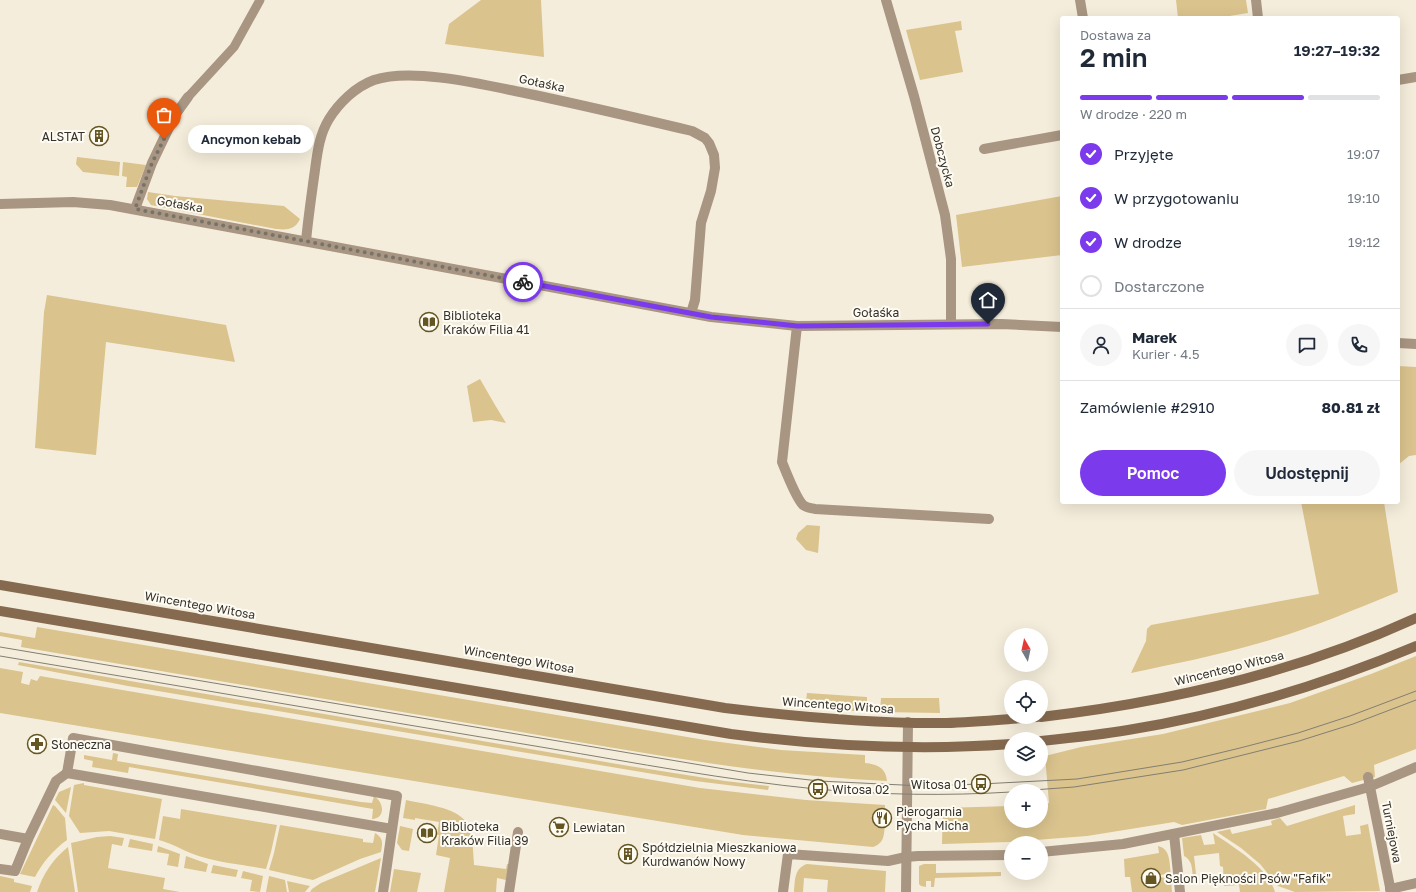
<!DOCTYPE html>
<html lang="pl">
<meta charset="utf-8">
<style>
body{margin:0;font-family:"Golos Text",sans-serif;background:#f6f6f7;color:#1f2937;height:100vh;display:flex;flex-direction:column;font-size:15px;white-space:nowrap}
*{box-sizing:border-box;margin:0}
p{font-size:13px;color:#747a83}
.icon{flex:none;width:22px;height:22px;fill:none;stroke:currentColor;stroke-width:2;stroke-linecap:round;stroke-linejoin:round}
.map{position:relative;flex:1;overflow:hidden}
.sheet{position:absolute;left:1060px;top:16px;width:340px;height:488px;display:flex;flex-direction:column;background:#fff;border-radius:4px;box-shadow:0 4px 16px #0002}
.sheet>*{flex:none}
.needle{width:26px;rotate:351deg}
.fabs{position:absolute;left:1004px;top:628px;display:grid;gap:8px}
.fabs a{display:grid;place-items:center;width:44px;height:44px;border-radius:50%;background:#fff;box-shadow:0 4px 16px #0002;font-size:20px}
.pin{position:absolute;display:grid;place-items:center;width:34px;height:34px;color:#fff;margin:-41px -17px;border-radius:50% 50% 50% 0;rotate:-45deg;box-shadow:0 0 4px #0007}
.pin .icon{rotate:45deg}
.courier{position:absolute;display:grid;place-items:center;width:40px;height:40px;margin:-20px;border:3px solid #7c3aed;border-radius:50%;background:#fff;color:#222;box-shadow:0 1px 5px #0007}
.bubble{position:absolute;height:28px;border-radius:14px;background:#fff;box-shadow:0 4px 16px #0002;font-size:13px;font-weight:600;line-height:28px;text-align:center}
.headline em{font-style:normal;font-weight:600}
.headline div{display:flex;flex-direction:column-reverse}
.headline{display:flex;align-items:center;justify-content:space-between;height:68px;padding:0 20px}
h1{font-size:26px;font-weight:600;line-height:30px}
.bar{display:grid;grid-template-columns:repeat(4,1fr);gap:6px 4px;align-content:center;height:48px;padding:0 20px}
.bar i{height:5px;border-radius:3px;background:#e0e1e3}
.bar .current{background:#7c3aed}
.bar p{grid-column:span 4}
.line{display:flex;align-items:center;gap:10px;padding:0 20px;border-top:1px solid #e0e1e3}
.line div{flex:1}
.round{display:grid;place-items:center;flex:none;width:42px;height:42px;border-radius:21px;background:#f6f6f7}
ol{padding:0 20px;list-style:none}
li{display:flex;align-items:center;gap:12px;height:44px}
li p{margin-inline-start:auto}
li .icon{padding:4px;border-radius:50%;background:#7c3aed;color:#fff;stroke-width:4}
li:last-child{color:#747a83}
li i{width:22px;height:22px;border:2px solid #e0e1e3;border-radius:50%}
.button{display:flex;gap:8px;margin-top:auto;padding:8px 20px}
.button a{flex:1;height:46px;border-radius:24px;background:#7c3aed;color:#fff;font-size:16px;font-weight:600;line-height:46px;text-align:center}
.button a+a{background:#f6f6f7;color:#1f2937}
.map>svg:first-child{display:block}
.green{fill:#dac38d}
.lines{fill:none;stroke-linecap:round;stroke-linejoin:round}
.pedestrian{stroke:#a89582;stroke-width:9}
.minor{stroke:#a89582;stroke-width:10}
.secondary{stroke:#856a4f;stroke-width:10}
.tram{stroke:#837e72;stroke-width:1}
.done{stroke:#787369;stroke-width:4;stroke-dasharray:0 7.2}
.route{stroke:#7c3aed;stroke-width:5}
.labels{text-anchor:middle;dominant-baseline:central;stroke-width:4;stroke-linejoin:round;paint-order:stroke}
.street-label{font-size:12px;fill:#35322b;stroke:#fefbf3}
.poi-label{font-size:12px;fill:#35322b;stroke:#fefbf3;text-anchor:start}
</style>
<div class="map">
<svg width="1416" height="892" viewBox="0 0 1416 892">
<rect width="100%" height="100%" fill="#f5eddb"/>
<g class="green">
<polygon points="481,0 541,0 544,57 445,44 449,24"/>
<polygon points="1176,0 1246,0 1248,13 1217,18 1178,18"/>
<polygon points="961,21 962,30 955,31 963,72 920,80 906,30"/>
<polygon points="77,157 120,162 119,176 83,172 76,164"/>
<polygon points="123,162 146,165 137,187 126,187 127,177 122,176"/>
<path d="M148 192 175 196 284 206 300 219C295 230 287 230 276 229L151 205 147 199Z"/>
<polygon points="1062,196 1062,255 962,267 956,215"/>
<polygon points="47,295 226,325 235,362 106,342 96,455 35,448 44,312"/>
<polygon points="1398,366 1416,367 1416,455 1409,456 1398,465"/>
<polygon points="480,379 495,405 506,423 491,420 473,422 467,386"/>
<path d="M1301 502H1384L1398 592C1351 611 1305 631 1256 644 1215 656 1173 664 1131 673L1146 641 1147 629 1151 625 1319 594Z"/>
<polygon points="807,525 820,526 818,553 806,550 796,539 798,533"/>
<path d="M37 627 705 740 781 750 865 755V763C877 764 886 768 887 781 757 775 630 751 503 729 342 702 182 675 21 647L22 640 0 636V632L35 638Z"/>
<polygon points="1416,656 1416,749 1374,765 1375,777 1352,783 1344,776 1268,799 1266,809 1182,825 1174,822 1087,836 1009,842 942,844 943,808 1011,806 1011,821 1041,821 1041,804 1049,803 1045,756 1081,747 1163,734 1290,703 1371,674"/>
<polygon points="19,662 629,766 725,781 769,786 768,790 695,781 128,686 18,665"/>
<path d="M0 668 23 672 21 683 29 685 31 679 37 681 40 676 700 788 806 800 885 805V810H877V823H885C884 834 885 843 873 847L743 835 0 713Z"/>
<polygon points="807,693 867,697 867,711 851,711 806,701"/>
<polygon points="881,698 939,698 940,713 880,712"/>
<path d="M113 753 118 754 117 761 361 802 372 803 374 796C384 802 386 818 372 819L373 809 129 767 128 773 92 767 93 761 84 759V755L112 760Z"/>
<polygon points="84,783 84,785 162,799 155,839 109,831 80,833 69,816 74,785"/>
<polygon points="71,787 66,813 55,800 59,792"/>
<path d="M406 800C423 804 456 807 466 822 473 833 473 852 474 865L506 869 507 864H510L506 880 497 878 496 892H444L450 858 436 855 439 835H437L439 822 415 818V820L403 818Z"/>
<path d="M53 805 55 806 65 818 67 840C53 850 43 862 35 877L20 874Z"/>
<polygon points="1355,805 1355,814 1343,816 1346,836 1361,834 1360,826 1368,824 1380,891 1295,892 1278,886 1260,864 1241,848 1217,832 1230,829 1232,834 1272,825 1271,821 1280,818 1287,826"/>
<path d="M181 809 277 825 271 852 266 869C245 865 222 863 202 857 187 853 174 844 159 840L163 816 180 819Z"/>
<path d="M280 825 363 839V842L373 843 375 833C383 838 383 842 381 852L360 859 313 880 269 870 274 853Z"/>
<polygon points="400,826 413,829 409,851 402,850 397,843"/>
<path d="M1213 833C1233 847 1268 867 1275 892H1240L1239 885 1224 886 1223 867 1220 866 1219 853 1194 856 1197 883H1193C1192 873 1194 861 1184 856L1182 838 1201 835 1204 845 1215 844Z"/>
<polygon points="110,836 124,838 122,846 112,844 108,868 165,878 163,889 180,892 78,892 71,843 97,837"/>
<polygon points="130,839 153,844 152,851 128,847"/>
<polygon points="158,846 180,854 178,867 167,865 169,854 157,852"/>
<path d="M1158 846C1171 849 1169 863 1171 874L1157 875V873L1145 874 1146 885H1158L1157 878 1171 877 1172 892H1132L1130 877H1125L1124 859 1159 853Z"/>
<path d="M68 847 75 892H37C43 874 53 859 68 847Z"/>
<polygon points="186,856 208,864 206,872 184,868"/>
<polygon points="381,858 375,892 310,892 312,889 321,883"/>
<path d="M807 864 886 871 885 892H827L828 880 804 878 803 892H794C795 881 794 868 807 864Z"/>
<polygon points="924,864 936,864 936,873 1001,872 1001,876 935,878 934,887 931,887 931,881 926,881 926,887 921,886 919,884 919,866"/>
<polygon points="213,865 238,870 236,877 211,873"/>
<polygon points="394,869 421,873 417,892 390,892"/>
<polygon points="243,871 263,876 260,892 250,891 252,880 241,878"/>
<polygon points="0,876 14,879 14,882 32,886 30,892 0,892"/>
<polygon points="269,876 285,880 287,892 266,892"/>
<polygon points="287,881 310,886 305,892 289,892"/>
</g>
<g class="lines">
<polyline class="pedestrian" points="188,97 234,47 260,0"/>
<g class="minor">
<polyline points="886,0 914,96 945,215 951,259 951,324"/>
<polyline points="1080,0 1083,18"/>
<polyline points="1256,0 1258,18"/>
<polyline points="1398,80 1416,77"/>
<polyline points="984,149 1062,135"/>
<polyline points="0,204 73,202 110,205 711,317 797,326 1001,324 1062,327"/>
<polyline points="135,209 152,163 175,115 188,97"/>
<path d="M306 241C308 220 311 199 314 177 317 157 318 137 329 119 339 103 355 87 374 80 410 68 477 83 515 91 574 103 633 117 692 131L705 138 709 143 714 155 715 168 711 191 701 223 695 300 691 313"/>
<path d="M797 326 782 462C786 472 796 498 803 505 807 508 811 508 815 509L989 519"/>
<polyline points="1398,343 1416,344"/>
<polyline points="1368,777 1391,892"/>
<polyline points="0,834 28,839"/>
<polyline points="1174,834 1180,892"/>
<polyline points="1041,852 1123,844 1277,813 1369,787 1416,767"/>
<polyline points="0,869 15,871 28,839 56,781 67,773"/>
<polyline points="1390,889 1416,883"/>
<path d="M383 892C388 860 392 828 397 796L73 738 67 773 392 829"/>
<polyline points="509,892 518,832"/>
<polyline points="783,892 788,854 888,861 906,857 918,856 1011,855"/>
<polyline points="906,892 908,722"/>
</g>
<g class="secondary">
<path d="M0 585 725 708C799 717 873 724 946 723 977 722 1007 719 1037 717"/>
<path d="M0 611 731 734C824 746 917 751 1011 744"/>
<path d="M1041 717C1170 702 1298 672 1416 618"/>
<path d="M1041 741C1070 738 1099 735 1128 730 1227 714 1323 685 1416 646"/>
</g>
<g class="tram">
<polyline points="0,647 748,773 819,781 923,786 981,784 1077,779 1182,762 1240,748 1298,733 1350,716 1416,691"/>
<path d="M0 656C182 686 364 718 547 748 636 763 726 780 816 789 880 795 947 796 1011 792"/>
<polyline points="1019,791 1074,787 1183,770 1299,741 1353,724 1416,700"/>
</g>
</g>
<g class="lines">
<polyline class="done" points="164,139 152,163 135,209 523,282"/>
<polyline class="route" points="523,282 711,317 797,326 988,324"/>
</g>
<defs>
<symbol id="building-ring" viewBox="-11 -11 22 22"><circle r="9.5" fill="#fefbf3" stroke="#645522" stroke-width="1.5"/><path d="M-4-6H4V6H1V3H-1V6H-4ZM-2.5-4.3h1.7v1.8h-1.7ZM.8-4.3h1.7v1.8H.8ZM-2.5-1h1.7V.8h-1.7ZM.8-1h1.7V.8H.8Z" fill="#645522"/></symbol>
<symbol id="library-ring" viewBox="-11 -11 22 22"><circle r="9.5" fill="#fefbf3" stroke="#645522" stroke-width="1.5"/><path d="M-6-4Q-3-5.5-.7-3.5V5Q-3 3-6 4ZM6-4Q3-5.5 .7-3.5V5Q3 3 6 4Z" fill="#645522"/></symbol>
<symbol id="pharmacy-ring" viewBox="-11 -11 22 22"><circle r="9.5" fill="#fefbf3" stroke="#645522" stroke-width="1.5"/><path d="M-2-6h4v4h4v4h-4v4h-4v-4h-4v-4h4Z" fill="#645522"/></symbol>
<symbol id="bus-ring" viewBox="-11 -11 22 22"><circle r="9.5" fill="#fefbf3" stroke="#645522" stroke-width="1.5"/><path d="M-5-6H5V4H4V6H2V4H-2V6H-4V4H-5ZM-3.5-4V0h7V-4ZM-3.5 1.2v1.5H-2V1.2ZM2 1.2v1.5H3.5V1.2Z" fill="#645522"/></symbol>
<symbol id="restaurant-ring" viewBox="-11 -11 22 22"><circle r="9.5" fill="#fefbf3" stroke="#645522" stroke-width="1.5"/><path d="M-5-6h1v4h1v-4h1v4h1v-4h1v5L-1.5 .5V6h-2V.5L-5-1ZM5-6V6H3V1.5H1.5Q1.5-4 5-6Z" fill="#645522"/></symbol>
<symbol id="supermarket-ring" viewBox="-11 -11 22 22"><circle r="9.5" fill="#fefbf3" stroke="#645522" stroke-width="1.5"/><path d="M-6-5.5h2.5l.6 2H6L4.5 2H-2.5L-4.4-4H-6ZM-1.5 3.2a1.3 1.3 0 1 0 .1 0ZM3 3.2a1.3 1.3 0 1 0 .1 0Z" fill="#645522"/></symbol>
<symbol id="shop-ring" viewBox="-11 -11 22 22"><circle r="9.5" fill="#fefbf3" stroke="#645522" stroke-width="1.5"/><path d="M-5-2.5h2.3a2.7 3.5 0 0 1 5.4 0H5L5.5 6h-11ZM-1.5-2.5h3a1.5 2.3 0 0 0-3 0Z" fill="#645522"/></symbol>
</defs>
<g fill-rule="evenodd">
<use href="#building-ring" x="88" y="125" width="22" height="22"/>
<use href="#library-ring" x="418" y="311" width="22" height="22"/>
<use href="#pharmacy-ring" x="26" y="733" width="22" height="22"/>
<use href="#bus-ring" x="970" y="773" width="22" height="22"/>
<use href="#bus-ring" x="807" y="778" width="22" height="22"/>
<use href="#restaurant-ring" x="871" y="807" width="22" height="22"/>
<use href="#supermarket-ring" x="548" y="816" width="22" height="22"/>
<use href="#library-ring" x="416" y="822" width="22" height="22"/>
<use href="#building-ring" x="617" y="843" width="22" height="22"/>
<use href="#shop-ring" x="1140" y="867" width="22" height="22"/>
</g>
<g class="labels">
<g class="street-label">
<text transform="translate(542 83) rotate(12)">Gołaśka</text>
<text transform="translate(943 157) rotate(75)">Dobczycka</text>
<text transform="translate(180 204) rotate(10)">Gołaśka</text>
<text x="876" y="312">Gołaśka</text>
<text transform="translate(200 605) rotate(10)">Wincentego Witosa</text>
<text transform="translate(519 659) rotate(10)">Wincentego Witosa</text>
<text transform="translate(1229 668) rotate(-14)">Wincentego Witosa</text>
<text transform="translate(838 705) rotate(4)">Wincentego Witosa</text>
<text transform="translate(1392 832) rotate(79)">Turniejowa</text>
</g>
<g class="poi-label">
<text x="85" y="136" text-anchor="end">ALSTAT</text>
<text x="443" y="315">Biblioteka<tspan x="443" dy="14">Kraków Filia 41</tspan></text>
<text x="51" y="744">Słoneczna</text>
<text x="967" y="784" text-anchor="end">Witosa 01</text>
<text x="832" y="789">Witosa 02</text>
<text x="896" y="811">Pierogarnia<tspan x="896" dy="14">Pycha Micha</tspan></text>
<text x="441" y="826">Biblioteka<tspan x="441" dy="14">Kraków Filia 39</tspan></text>
<text x="573" y="827">Lewiatan</text>
<text x="642" y="847">Spółdzielnia Mieszkaniowa<tspan x="642" dy="14">Kurdwanów Nowy</tspan></text>
<text x="1165" y="878">Salon Piękności Psów "Fafik"</text>
</g>
</g>
</svg>
<div class="fabs">
<a><svg class="needle" viewBox="-14 -14 28 28"><path d="M0-13l5 13h-10z" fill="#e53935"/><path d="M0 13l5-13h-10z" fill="#747a83"/></svg></a>
<a><svg class="icon" aria-label="locate" viewBox="0 0 24 24"><circle cx="12" cy="12" r="6"/><path d="M12 2v4M12 18v4M2 12h4M18 12h4"/></svg></a>
<a><svg class="icon" aria-label="layers" viewBox="0 0 24 24"><path d="M12 4l9 5-9 5-9-5zM3 14l9 5 9-5"/></svg></a>
<a>+</a>
<a>−</a>
</div>
<div class="pin" style="left:164px;top:139px;background:#ea580c"><svg class="icon" aria-label="bag" viewBox="0 0 24 24"><path d="M5 8h14l-1 12H6zM9 8a3 3 0 0 1 6 0"/></svg></div>
<div class="pin" style="left:988px;top:324px;background:#1f2937"><svg class="icon" aria-label="home" viewBox="0 0 24 24"><path d="M3 11l9-7 9 7M6 9v11h12V9"/></svg></div>
<div class="courier" style="left:523px;top:282px"><svg class="icon" aria-label="bike" viewBox="0 0 24 24"><circle cx="6" cy="16" r="4"/><circle cx="18" cy="16" r="4"/><path d="M6 16l4-8h5l3 8M10 8l3 8H6M13 5h3"/></svg></div>
<div class="bubble" style="left:188px;top:125px;width:126px">Ancymon kebab</div>
<section class="sheet">
<div class="headline"><div><h1>2 min</h1><p>Dostawa za</p></div><em>19:27–19:32</em></div>
<div class="bar"><i class="current"></i><i class="current"></i><i class="current"></i><i></i><p>W drodze · 220 m</p></div>
<ol>
<li><svg class="icon" aria-label="check" viewBox="0 0 24 24"><path d="M5 12l5 5 9-10"/></svg>Przyjęte<p>19:07</p></li>
<li><svg class="icon" aria-label="check" viewBox="0 0 24 24"><path d="M5 12l5 5 9-10"/></svg>W przygotowaniu<p>19:10</p></li>
<li><svg class="icon" aria-label="check" viewBox="0 0 24 24"><path d="M5 12l5 5 9-10"/></svg>W drodze<p>19:12</p></li>
<li><i></i>Dostarczone</li>
</ol>
<div class="line" style="height:72px"><a class="round"><svg class="icon" aria-label="person" viewBox="0 0 24 24"><circle cx="12" cy="8" r="4"/><path d="M4 21q1-7 8-7t8 7"/></svg></a><div><b>Marek</b><p>Kurier · 4.5</p></div><a class="round"><svg class="icon" aria-label="chat" viewBox="0 0 24 24"><path d="M4 5h16v11H9l-5 4z"/></svg></a><a class="round"><svg class="icon" aria-label="phone" viewBox="0 0 24 24"><path d="M5 4h4l2 5-3 2q2 4 5 5l2-3 5 2v4C11 20 4 13 5 4z"/></svg></a></div>
<div class="line" style="height:52px"><div>Zamówienie #2910</div><b>80.81 zł</b></div>
<div class="button"><a>Pomoc</a><a>Udostępnij</a></div>
</section>
</div>
